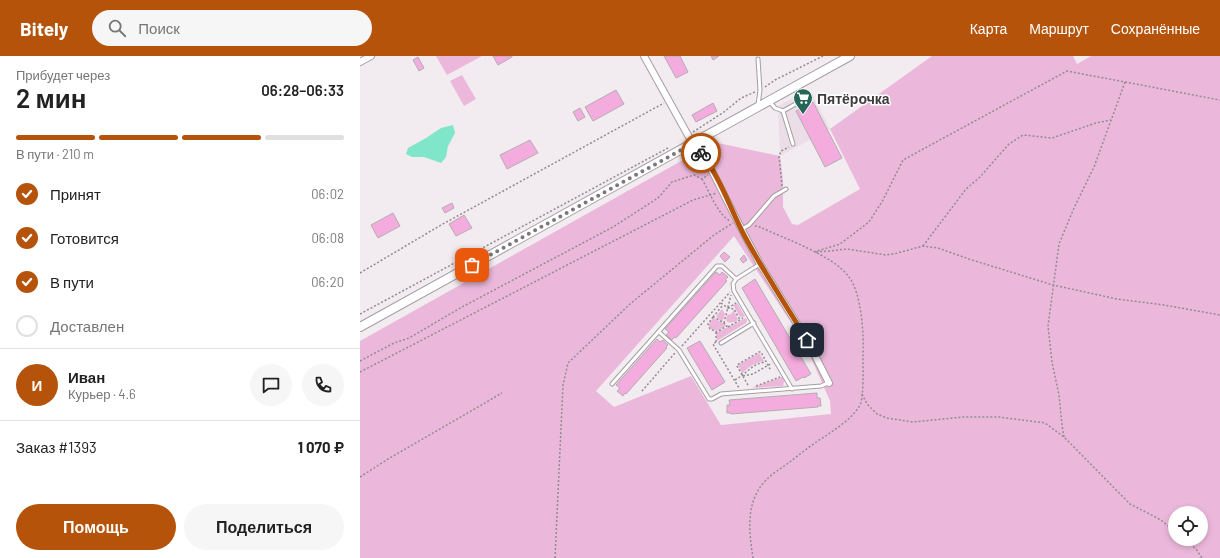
<!DOCTYPE html>
<html lang="ru">
<meta charset="utf-8">
<style>
body{margin:0;font-family:Barlow,sans-serif;background:#f6f6f6;color:#222;height:100vh;display:flex;flex-direction:column;font-size:15px;white-space:nowrap}
*{box-sizing:border-box;margin:0}
p{font-size:13px;color:#767676}
.icon{flex:none;width:22px;height:22px;fill:none;stroke:currentColor;stroke-width:2;stroke-linecap:round;stroke-linejoin:round}
.map{position:relative;flex:1;overflow:hidden}
.sheet{display:flex;flex-direction:column;background:#fff;width:360px}
.sheet>*{flex:none}
.controls{position:absolute;left:808px;top:450px;display:grid;gap:8px}
.controls a{display:grid;place-items:center;width:40px;height:40px;border-radius:50%;background:#fff;box-shadow:0 2px 6px #0003;font-size:20px}
.pin{position:absolute;display:grid;place-items:center;width:34px;height:34px;color:#fff;margin:-17px;border-radius:8px;box-shadow:0 2px 6px #0006}
.courier{position:absolute;display:grid;place-items:center;width:40px;height:40px;margin:-20px;border:3px solid #b45309;border-radius:50%;background:#fff;color:#222;box-shadow:0 1px 5px #0007}
.summary em{font-style:normal;font-weight:600}
.summary div{display:flex;flex-direction:column-reverse}
.summary{display:flex;align-items:center;justify-content:space-between;height:68px;padding:0 16px}
h1{font-size:26px;font-weight:600;line-height:30px}
.bar{display:grid;grid-template-columns:repeat(4,1fr);gap:6px 4px;align-content:center;height:48px;padding:0 16px}
.bar i{height:5px;border-radius:3px;background:#e0e0e0}
.bar .selected{background:#b45309}
.bar p{grid-column:span 4}
.line{display:flex;align-items:center;gap:10px;padding:0 16px;border-top:1px solid #e0e0e0}
.line div{flex:1}
.round{display:grid;place-items:center;flex:none;width:42px;height:42px;border-radius:21px;background:#f6f6f6}
ol{padding:0 16px;list-style:none}
li{display:flex;align-items:center;gap:12px;height:44px}
li p{margin-inline-start:auto}
li .icon{padding:4px;border-radius:50%;background:#b45309;color:#fff;stroke-width:4}
li:last-child{color:#767676}
li i{width:22px;height:22px;border:2px solid #e0e0e0;border-radius:50%}
.cta{display:flex;gap:8px;margin-top:auto;padding:8px 16px}
.cta a{flex:1;height:46px;border-radius:24px;background:#b45309;color:#fff;font-size:16px;font-weight:600;line-height:46px;text-align:center}
.cta a+a{background:#f6f6f6;color:#222}
header{display:flex;align-items:center;gap:24px;box-sizing:border-box;height:56px;padding:0 20px;background:#b45309;color:#fff}
header strong{font-size:19px}
nav{display:flex;gap:22px;margin-inline-start:auto;font-size:14px}
.search{width:280px;height:36px;background:#f6f6f6;display:flex;align-items:center;gap:10px;box-sizing:border-box;padding:0 14px;border-radius:22px;color:#767676;font-size:15px}
main{display:flex;flex:1;min-height:0}
.map>svg:first-child{display:block}
.built{fill:#ebdee6}
.green{fill:#ebb8db;fill-rule:evenodd}
.water{fill:#80e6c9}
.building{fill:#f4acde;stroke:#b3adb1}
.lines{fill:none;stroke-linecap:round;stroke-linejoin:round}
.service-casing{stroke:#a59fa3;stroke-width:5}
.minor-casing{stroke:#a59fa3;stroke-width:8}
.tertiary-casing{stroke:#a59fa3;stroke-width:10}
.path{stroke:#908c8e;stroke-width:1.5;stroke-dasharray:2 2;stroke-linecap:butt}
.service{stroke:#fff;stroke-width:3}
.minor{stroke:#fff;stroke-width:6}
.tertiary{stroke:#fff;stroke-width:8}
.done{stroke:#7c787a;stroke-width:4;stroke-dasharray:0 7.2}
.route{stroke:#b45309;stroke-width:5}
.labels{text-anchor:middle;dominant-baseline:central;stroke-width:3;stroke-linejoin:round;paint-order:stroke}
.poi-label{font-size:14px;font-weight:bold;fill:#3c3a3b;stroke:#fff;text-anchor:start}
</style>
<header>
<strong>Bitely</strong>
<div class="search"><svg class="icon" aria-label="search" viewBox="0 0 24 24"><circle cx="10" cy="10" r="6"/><path d="M15 15l6 6"/></svg>Поиск</div>
<nav><a>Карта</a><a>Маршрут</a><a>Сохранённые</a></nav>
</header>
<main>
<section class="sheet">
<div class="summary"><div><h1>2 мин</h1><p>Прибудет через</p></div><em>06:28–06:33</em></div>
<div class="bar"><i class="selected"></i><i class="selected"></i><i class="selected"></i><i></i><p>В пути · 210 m</p></div>
<ol>
<li><svg class="icon" aria-label="check" viewBox="0 0 24 24"><path d="M5 12l5 5 9-10"/></svg>Принят<p>06:02</p></li>
<li><svg class="icon" aria-label="check" viewBox="0 0 24 24"><path d="M5 12l5 5 9-10"/></svg>Готовится<p>06:08</p></li>
<li><svg class="icon" aria-label="check" viewBox="0 0 24 24"><path d="M5 12l5 5 9-10"/></svg>В пути<p>06:20</p></li>
<li><i></i>Доставлен</li>
</ol>
<div class="line" style="height:72px"><b class="round" style="background:#b45309;color:#fff">И</b><div><b>Иван</b><p>Курьер · 4.6</p></div><a class="round"><svg class="icon" aria-label="chat" viewBox="0 0 24 24"><path d="M4 5h16v11H9l-5 4z"/></svg></a><a class="round"><svg class="icon" aria-label="phone" viewBox="0 0 24 24"><path d="M5 4h4l2 5-3 2q2 4 5 5l2-3 5 2v4C11 20 4 13 5 4z"/></svg></a></div>
<div class="line" style="height:52px"><div>Заказ #1393</div><b>1 070 ₽</b></div>
<div class="cta"><a>Помощь</a><a>Поделиться</a></div>
</section>
<div class="map">
<svg width="860" height="502" viewBox="0 0 860 502">
<rect width="100%" height="100%" fill="#f2ebef"/>
<polygon class="built" points="449,33 470,73 420,100 418,50"/>
<g class="green">
<polygon points="76,0 122,0 87,19"/>
<path d="M572 0H713L717 8 731 0H860V502H0V285L330 100 353 86 420 100 423 124V151L432 168 438 169 500 133 470 73ZM374 180 444 286 470 345 471 358 361 369 331 320 254 351 236 335ZM815 457H841V483H815Z"/>
<polygon points="102,19 116,43 104,50 90,25"/>
<polygon points="377,247 385,260 383,261 380,261 373,249"/>
<polygon points="362,253 365,258 363,265 359,264 356,260"/>
<path d="M374 254 378 264C374 266 370 268 366 265L367 259 371 258Z"/>
<path d="M353 262C356 263 365 268 366 270L357 275 351 273 349 270V268Z"/>
<polygon points="386,262 387,264 386,267 357,285 356,277"/>
<path d="M399 297 404 305C395 307 388 311 382 318L378 309Z"/>
<polygon points="422,321 424,325 423,330 392,332"/>
</g>
<polygon class="water" points="93,69 95,77 88,90 86,101 81,107 64,101 52,101 46,98 48,92 66,82 81,72"/>
<g class="building">
<polygon points="133,0 152,0 152,1 138,9"/>
<polygon points="304,0 320,0 328,16 316,22"/>
<polygon points="351,0 359,0 353,4"/>
<polygon points="58,1 64,12 59,15 53,4"/>
<polygon points="256,34 264,48 233,65 225,51"/>
<polygon points="453,46 482,102 465,111 436,55"/>
<polygon points="353,47 357,55 336,66 332,59"/>
<polygon points="220,52 225,61 218,65 213,56"/>
<polygon points="170,84 178,97 147,113 140,99"/>
<polygon points="92,147 94,152 85,157 82,152"/>
<polygon points="33,157 40,170 18,182 11,169"/>
<polygon points="104,159 112,172 96,180 89,168"/>
<polygon points="364,196 370,201 365,206 360,200"/>
<polygon points="384,199 387,204 383,207 380,203"/>
<polygon points="356,216 360,219 362,216 368,221 365,224 367,225 316,282 314,281 312,284 306,279 309,276 305,273"/>
<polygon points="395,223 451,318 444,322 443,321 436,325 382,232"/>
<polygon points="297,283 300,286 303,284 308,289 306,291 307,292 266,338 265,337 263,340 257,335 260,332 256,329"/>
<polygon points="340,285 365,326 352,334 327,292"/>
<polygon points="457,337 457,342 460,342 461,350 458,350 458,351 371,358 370,357 367,357 367,349 370,349 369,344"/>
</g>
<g class="lines">
<defs>
<g id="service">
<polyline points="409,45 415,52 423,55 450,40"/>
<polyline points="398,49 400,34 398,3"/>
<polyline points="423,55 433,88"/>
<polyline points="382,173 389,169 414,140 426,133"/>
<polyline points="400,208 376,223 373,228 374,235 432,333"/>
<polyline points="299,276 319,294 349,343 352,343 361,338 461,330 468,327"/>
<polyline points="361,287 394,267"/>
<polyline points="252,328 357,210 362,210 376,223"/>
</g>
<g id="minor">
<polyline points="284,0 329,81 350,111 384,178 400,208 447,284 469,327"/>
<polyline points="0,6 11,0"/>
</g>
<polyline id="tertiary" points="0,271 490,0"/>
</defs>
<use href="#service" class="service-casing"/>
<use href="#minor" class="minor-casing"/>
<use href="#tertiary" class="tertiary-casing"/>
<g class="path">
<polyline points="405,31 415,24 463,0"/>
<polyline points="333,76 364,56 381,42 395,36"/>
<path d="M342 123C349 135 358 159 370 165"/>
<polyline points="422,130 419,100 421,95 429,91"/>
<polyline points="563,190 606,133 620,121 649,88 663,79 692,82 736,67 751,64"/>
<polyline points="454,196 480,188 509,166 523,144 543,104 707,15 860,44"/>
<polyline points="456,196 470,195 487,193 526,199 534,198 563,190 578,192 612,204 693,229 757,243 804,249 860,259"/>
<polyline points="0,217 81,169 304,47"/>
<polyline points="361,247 368,252 374,253 380,264"/>
<polyline points="368,252 376,247"/>
<polyline points="0,258 308,92"/>
<path d="M353 261C356 262 366 268 367 270L357 276 350 273 348 268Z"/>
<polyline points="353,261 363,249"/>
<polyline points="364,267 371,239"/>
<polyline points="368,271 383,262"/>
<polyline points="356,276 356,286"/>
<polyline points="356,286 353,288 379,332"/>
<polyline points="322,290 370,236"/>
<polyline points="0,305 34,287 49,282 102,251 253,171 298,142 312,126 334,119 342,123 348,119"/>
<polyline points="0,316 333,144 357,137"/>
<polyline points="383,320 393,318 412,307"/>
<path d="M375 324C386 318 392 308 405 306"/>
<polyline points="388,329 377,310 377,309 399,296 401,296 411,315"/>
<polyline points="396,330 420,321"/>
<polyline points="282,335 315,297"/>
<polyline points="502,338 507,348 517,358 527,362 553,366 603,361 639,361 685,367 704,381 770,448 801,464 815,476"/>
<polyline points="704,381 702,369 699,339 692,306 688,270 699,188 714,152 734,111 765,26"/>
<polyline points="0,421 28,403 142,337"/>
<polyline points="824,483 836,493 842,502"/>
<polyline points="195,502 203,329 208,307 270,248 354,179 373,167"/>
<path d="M393 502C389 475 385 446 406 424 412 418 420 413 427 408 439 399 451 389 464 381 477 372 492 363 500 349 504 341 503 312 503 301 504 280 502 238 489 221 473 199 425 183 400 171L395 170"/>
</g>
<use href="#service" class="service"/>
<use href="#minor" class="minor"/>
<use href="#tertiary" class="tertiary"/>
</g>
<g class="lines">
<polyline class="done" points="112,209 334,87 341,97"/>
<path class="route" d="M341 97C360 121 370 152 384 179 403 215 426 249 447 284"/>
</g>
<defs>
<symbol id="supermarket-pin" viewBox="-11 -11 22 30"><path d="M0 17L-7.5 6A9.5 9.5 0 1 1 7.5 6Z" fill="#256656" stroke="#fff"/><path d="M-6-5.5h2.5l.6 2H6L4.5 2H-2.5L-4.4-4H-6ZM-1.5 3.2a1.3 1.3 0 1 0 .1 0ZM3 3.2a1.3 1.3 0 1 0 .1 0Z" fill="#fff"/></symbol>
</defs>
<g fill-rule="evenodd">
<use href="#supermarket-pin" x="432" y="31" width="22" height="30"/>
</g>
<g class="labels">
<g class="poi-label">
<text x="457" y="42">Пятёрочка</text>
</g>
</g>
</svg>
<div class="controls">
<a><svg class="icon" aria-label="locate" viewBox="0 0 24 24"><circle cx="12" cy="12" r="6"/><path d="M12 2v4M12 18v4M2 12h4M18 12h4"/></svg></a>
</div>
<div class="pin" style="left:112px;top:209px;background:#ea580c"><svg class="icon" aria-label="bag" viewBox="0 0 24 24"><path d="M5 8h14l-1 12H6zM9 8a3 3 0 0 1 6 0"/></svg></div>
<div class="pin" style="left:447px;top:284px;background:#1f2937"><svg class="icon" aria-label="home" viewBox="0 0 24 24"><path d="M3 11l9-7 9 7M6 9v11h12V9"/></svg></div>
<div class="courier" style="left:341px;top:97px"><svg class="icon" aria-label="bike" viewBox="0 0 24 24"><circle cx="6" cy="16" r="4"/><circle cx="18" cy="16" r="4"/><path d="M6 16l4-8h5l3 8M10 8l3 8H6M13 5h3"/></svg></div>
</div>
</main>
